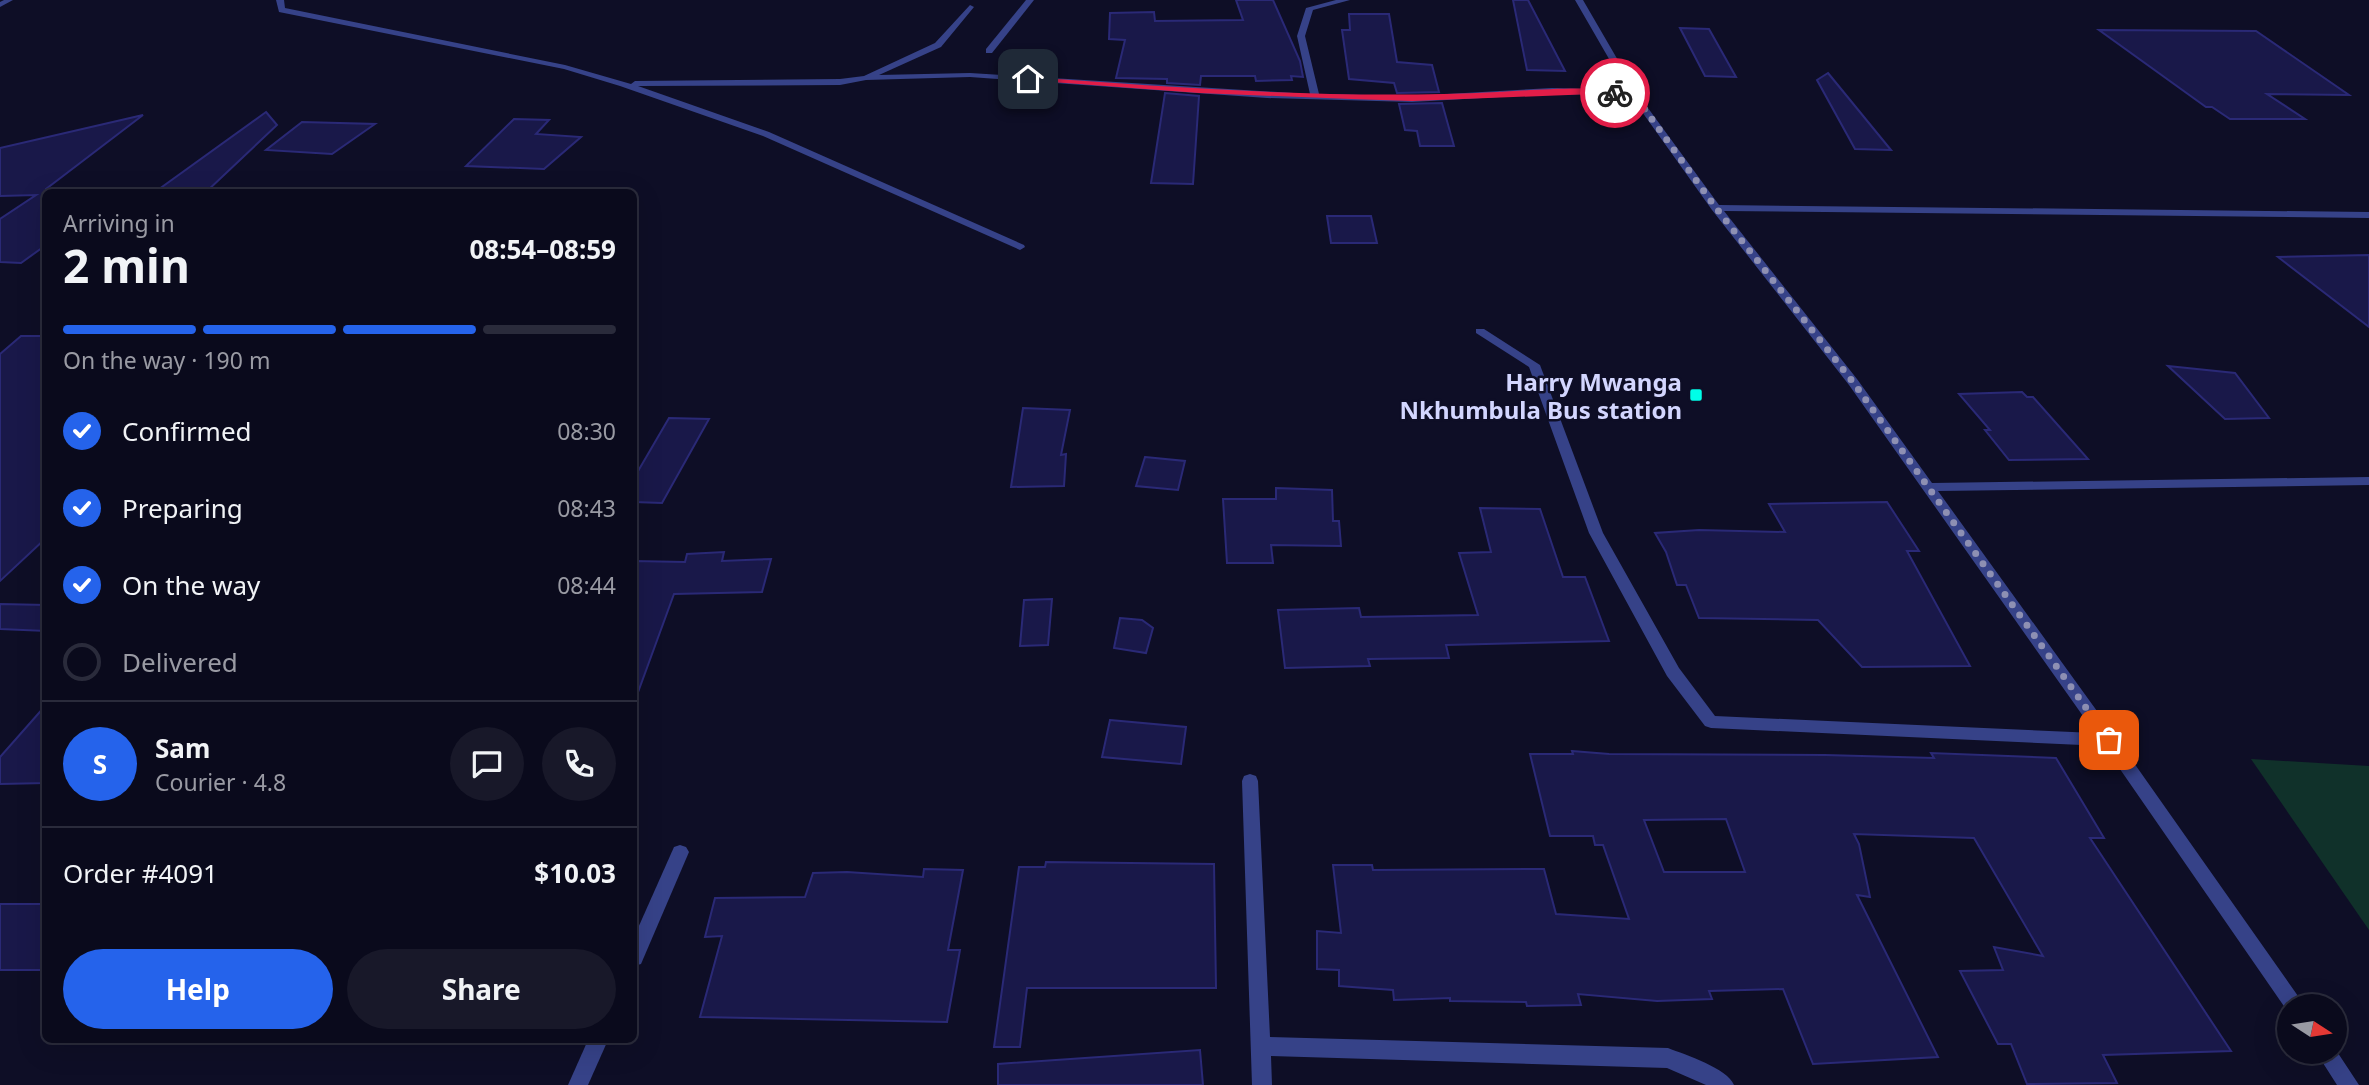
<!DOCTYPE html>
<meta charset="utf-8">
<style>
body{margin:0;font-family:"Noto Sans",sans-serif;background:#181829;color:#f1f3f6;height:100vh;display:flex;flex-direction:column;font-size:26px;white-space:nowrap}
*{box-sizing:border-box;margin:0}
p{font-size:23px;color:#999aa3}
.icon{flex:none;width:38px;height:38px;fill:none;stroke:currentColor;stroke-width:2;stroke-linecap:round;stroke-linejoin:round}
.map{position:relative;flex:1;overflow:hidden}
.sheet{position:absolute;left:42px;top:189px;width:595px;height:854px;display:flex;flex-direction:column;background:#0a0a1c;border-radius:10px;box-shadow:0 7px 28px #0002,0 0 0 2px #2a2b3b}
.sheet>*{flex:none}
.needle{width:46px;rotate:102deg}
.controls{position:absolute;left:2277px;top:994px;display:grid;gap:14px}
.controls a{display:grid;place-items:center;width:70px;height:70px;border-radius:50%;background:#0a0a1c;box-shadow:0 7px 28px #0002,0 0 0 2px #2a2b3b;font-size:35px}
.pin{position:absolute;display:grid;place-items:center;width:60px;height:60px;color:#fff;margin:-30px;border-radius:14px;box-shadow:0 4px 10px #0006}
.courier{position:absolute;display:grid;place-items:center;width:70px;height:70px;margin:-35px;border:5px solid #e11d48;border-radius:50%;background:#fff;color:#222;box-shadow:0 2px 9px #0007}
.overview em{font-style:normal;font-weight:700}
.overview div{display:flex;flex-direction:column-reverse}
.overview{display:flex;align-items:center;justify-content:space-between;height:119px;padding:0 21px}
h1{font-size:46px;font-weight:700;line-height:52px}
.bar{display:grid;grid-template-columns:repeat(4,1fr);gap:10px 7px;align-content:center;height:84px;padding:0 21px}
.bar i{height:9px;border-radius:5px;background:#2a2b3b}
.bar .current{background:#2563eb}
.bar p{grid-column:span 4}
.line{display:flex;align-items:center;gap:18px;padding:0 21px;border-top:2px solid #2a2b3b}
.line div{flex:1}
.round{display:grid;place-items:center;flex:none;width:74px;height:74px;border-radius:37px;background:#181829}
ol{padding:0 21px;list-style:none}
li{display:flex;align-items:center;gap:21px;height:77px}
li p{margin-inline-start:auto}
li .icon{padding:7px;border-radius:50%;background:#2563eb;color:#fff;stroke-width:4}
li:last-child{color:#999aa3}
li i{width:38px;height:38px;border:4px solid #2a2b3b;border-radius:50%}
.button{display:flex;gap:14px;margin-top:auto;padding:14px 21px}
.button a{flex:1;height:80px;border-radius:42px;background:#2563eb;color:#fff;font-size:28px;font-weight:700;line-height:80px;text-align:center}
.button a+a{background:#181829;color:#f1f3f6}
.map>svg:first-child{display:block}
.green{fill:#10312a}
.building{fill:#191849;stroke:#2a2976;stroke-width:2;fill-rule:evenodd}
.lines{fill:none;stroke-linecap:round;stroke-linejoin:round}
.minor{fill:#364288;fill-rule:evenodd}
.route{fill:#e11d48}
.done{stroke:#8e90b3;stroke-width:7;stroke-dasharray:0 12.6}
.poi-dot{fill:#00fee8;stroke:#0e0e26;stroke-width:2.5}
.labels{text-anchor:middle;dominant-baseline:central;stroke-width:5;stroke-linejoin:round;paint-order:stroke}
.poi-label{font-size:24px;font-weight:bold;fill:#d3d6ff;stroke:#0e0e26;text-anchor:end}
</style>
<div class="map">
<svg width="2369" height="1085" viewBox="0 0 2369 1085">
<rect width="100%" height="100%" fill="#0e0e26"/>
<polygon class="green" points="2251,759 2369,766 2369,930"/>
<g class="building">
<polygon points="1236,0 1273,0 1300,61 1303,77 1291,76 1292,80 1256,81 1255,76 1201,76 1200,85 1167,83 1167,79 1116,78 1125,40 1109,39 1110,13 1154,12 1155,21 1243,20"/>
<polygon points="1513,0 1528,0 1565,71 1527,70"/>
<polygon points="1349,14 1389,14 1397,62 1432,65 1439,92 1397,93 1394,83 1349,79 1342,30 1350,30"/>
<polygon points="1680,28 1709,29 1736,77 1705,76"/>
<polygon points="2099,30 2256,31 2349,95 2267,94 2305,119 2230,119 2212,107 2206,107"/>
<polygon points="1828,73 1891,150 1855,149 1817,80"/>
<polygon points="1165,93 1199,96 1193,184 1151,183"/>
<polygon points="1442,103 1454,146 1420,146 1417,131 1405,130 1399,104"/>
<polygon points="266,112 277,125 206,192 155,192"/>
<polygon points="143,115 46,189 46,245 21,263 0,262 0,219 36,195 0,196 0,148"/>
<polygon points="514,119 549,120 536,134 581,137 544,169 466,166"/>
<polygon points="302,122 375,124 332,154 266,150"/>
<polygon points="1327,216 1371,216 1377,243 1331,243"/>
<polygon points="2369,255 2369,327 2278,257"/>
<polygon points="21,336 46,336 46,538 0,581 0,354"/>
<polygon points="2168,366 2235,373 2269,418 2225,419"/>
<polygon points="2022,392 2027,397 2033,397 2088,459 2009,460 1985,430 1990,430 1959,394"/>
<polygon points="1023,408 1070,410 1061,455 1066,454 1064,486 1011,487"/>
<polygon points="669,418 709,419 662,503 634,502 634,478"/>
<polygon points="1145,457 1185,461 1178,490 1136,486"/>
<polygon points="1276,488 1332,490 1333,521 1339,521 1341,546 1271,545 1273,563 1227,563 1223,499 1276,499"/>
<polygon points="1887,502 1919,551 1907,551 1970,666 1862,667 1818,620 1699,618 1686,585 1677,585 1666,552 1655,533 1699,530 1785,532 1769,504"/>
<polygon points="1480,508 1540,509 1563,577 1585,577 1609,641 1446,645 1449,658 1368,659 1370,666 1285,668 1278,610 1359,608 1361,617 1478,615 1459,553 1491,552"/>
<polygon points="724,552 722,561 771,559 762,592 674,594 637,695 634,695 634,561 685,562 687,554"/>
<polygon points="1052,599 1048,645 1020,646 1024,600"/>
<polygon points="0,604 46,605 46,631 0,629"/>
<polygon points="1120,618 1142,620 1153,628 1146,653 1114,648"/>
<polygon points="46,705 46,783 0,784 0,757"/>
<polygon points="1110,720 1186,727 1181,764 1102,757"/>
<path d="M1572 751 1609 754 1825 755 1934 758 1931 753 2056 758 2104 838H2090L2231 1051 2103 1055 2117 1083 2027 1084 2011 1044H1998L1960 971 2003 970 1994 947 2043 956 1974 838 1854 834 1859 844 1870 897 1857 895 1938 1057 1813 1064 1783 989 1709 991 1712 999 1657 1001 1578 994 1581 1005 1527 1006 1526 1002 1450 1001V998L1394 1000 1393 990 1339 986V970L1317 969V931L1341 933 1333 865H1372L1373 870 1544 869 1556 914 1629 919 1603 845H1595L1593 836H1550L1530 754H1573ZM1726 819 1745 872H1664L1644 820Z"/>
<polygon points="1046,862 1214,864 1216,988 1027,988 1020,1047 994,1047 1019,867 1045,867"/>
<polygon points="924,869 963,870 948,950 960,950 947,1022 700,1017 722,936 705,937 715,898 805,897 813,873 847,872 923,877"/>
<rect x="0" y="904" width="46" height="66"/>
<polygon points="1200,1050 1203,1085 998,1085 998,1064"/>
</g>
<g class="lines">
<g class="minor">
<polygon points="4,0 13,0 0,7 0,2"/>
<polygon points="276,0 284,0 285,8 565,65 631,84 635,81 840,79 864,76 935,43 970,5 974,7 941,47 879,75 970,73 1310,94 1297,36 1306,8 1336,0 1350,0 1313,10 1305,36 1319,94 1412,96 1552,88 1627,90 1575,0 1583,0 1637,93 1719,205 2369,212 2369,218 1724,211 1857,379 1932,483 2369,477 2369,485 1938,491 2115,736 2305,1006 2289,1006 2288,1012 2104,746 1711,728 1705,726 1667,676 1589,533 1529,367 1476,333 1476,329 1484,329 1540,365 1603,533 1679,668 1715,716 2095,733 1849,385 1712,210 1630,95 1552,94 1412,102 1267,98 970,77 866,80 840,85 638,86 769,132 1024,245 1025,247 1020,250 763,136 620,86 564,69 279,12"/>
<polygon points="1026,0 1034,0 992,53 986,53 986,49"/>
<path d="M1250 774 1256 776 1258 781 1270 1037 1668 1048C1686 1055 1727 1068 1734 1085H1706L1667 1068 1271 1056 1272 1085H1252L1242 781 1244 776Z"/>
<polygon points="680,845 686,847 689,852 641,964 634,966 634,937 674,847"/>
<polygon points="588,1040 608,1040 588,1085 568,1085"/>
<polygon points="2334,1047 2359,1085 2337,1085 2316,1052 2334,1052"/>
</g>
</g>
<path class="route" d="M1028 77C1184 88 1340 100 1497 92 1521 91 1600 84 1619 93L1412 101 1351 99 1199 93 1025 80Z"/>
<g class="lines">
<polyline class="done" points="1615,93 1633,93 1716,208 1853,382 2109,740"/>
</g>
<rect class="poi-dot" x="1689" y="388" width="14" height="14" rx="3.5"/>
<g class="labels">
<g class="poi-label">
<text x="1682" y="381">Harry Mwanga<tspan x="1682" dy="28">Nkhumbula Bus station</tspan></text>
</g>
</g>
</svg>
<div class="controls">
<a><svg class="needle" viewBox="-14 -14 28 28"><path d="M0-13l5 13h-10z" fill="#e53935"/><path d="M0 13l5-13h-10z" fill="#999aa3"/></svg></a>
</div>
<div class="pin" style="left:2109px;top:740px;background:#ea580c"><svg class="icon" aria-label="bag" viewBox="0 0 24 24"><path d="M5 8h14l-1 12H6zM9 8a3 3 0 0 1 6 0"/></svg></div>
<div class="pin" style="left:1028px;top:79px;background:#1f2937"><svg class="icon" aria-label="home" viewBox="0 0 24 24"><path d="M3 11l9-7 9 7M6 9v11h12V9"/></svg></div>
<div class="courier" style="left:1615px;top:93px"><svg class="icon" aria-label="bike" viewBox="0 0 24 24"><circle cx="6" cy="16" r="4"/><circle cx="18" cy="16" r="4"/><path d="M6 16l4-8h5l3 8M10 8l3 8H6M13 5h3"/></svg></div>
<section class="sheet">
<div class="overview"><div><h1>2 min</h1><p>Arriving in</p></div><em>08:54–08:59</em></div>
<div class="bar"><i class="current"></i><i class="current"></i><i class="current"></i><i></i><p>On the way · 190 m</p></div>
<ol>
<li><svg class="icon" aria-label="check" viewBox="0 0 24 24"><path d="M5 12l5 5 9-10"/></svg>Confirmed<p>08:30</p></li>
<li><svg class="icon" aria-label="check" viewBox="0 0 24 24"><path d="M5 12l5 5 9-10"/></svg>Preparing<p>08:43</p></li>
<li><svg class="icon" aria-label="check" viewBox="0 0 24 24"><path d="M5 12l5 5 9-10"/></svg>On the way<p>08:44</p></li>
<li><i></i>Delivered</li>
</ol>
<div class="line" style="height:126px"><b class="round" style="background:#2563eb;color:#fff">S</b><div><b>Sam</b><p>Courier · 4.8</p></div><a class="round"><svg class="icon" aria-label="chat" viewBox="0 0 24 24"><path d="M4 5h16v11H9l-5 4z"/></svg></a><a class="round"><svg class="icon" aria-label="phone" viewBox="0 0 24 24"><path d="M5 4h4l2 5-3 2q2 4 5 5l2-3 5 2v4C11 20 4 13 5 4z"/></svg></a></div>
<div class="line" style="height:91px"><div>Order #4091</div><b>$10.03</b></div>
<div class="button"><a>Help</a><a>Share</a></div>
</section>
</div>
